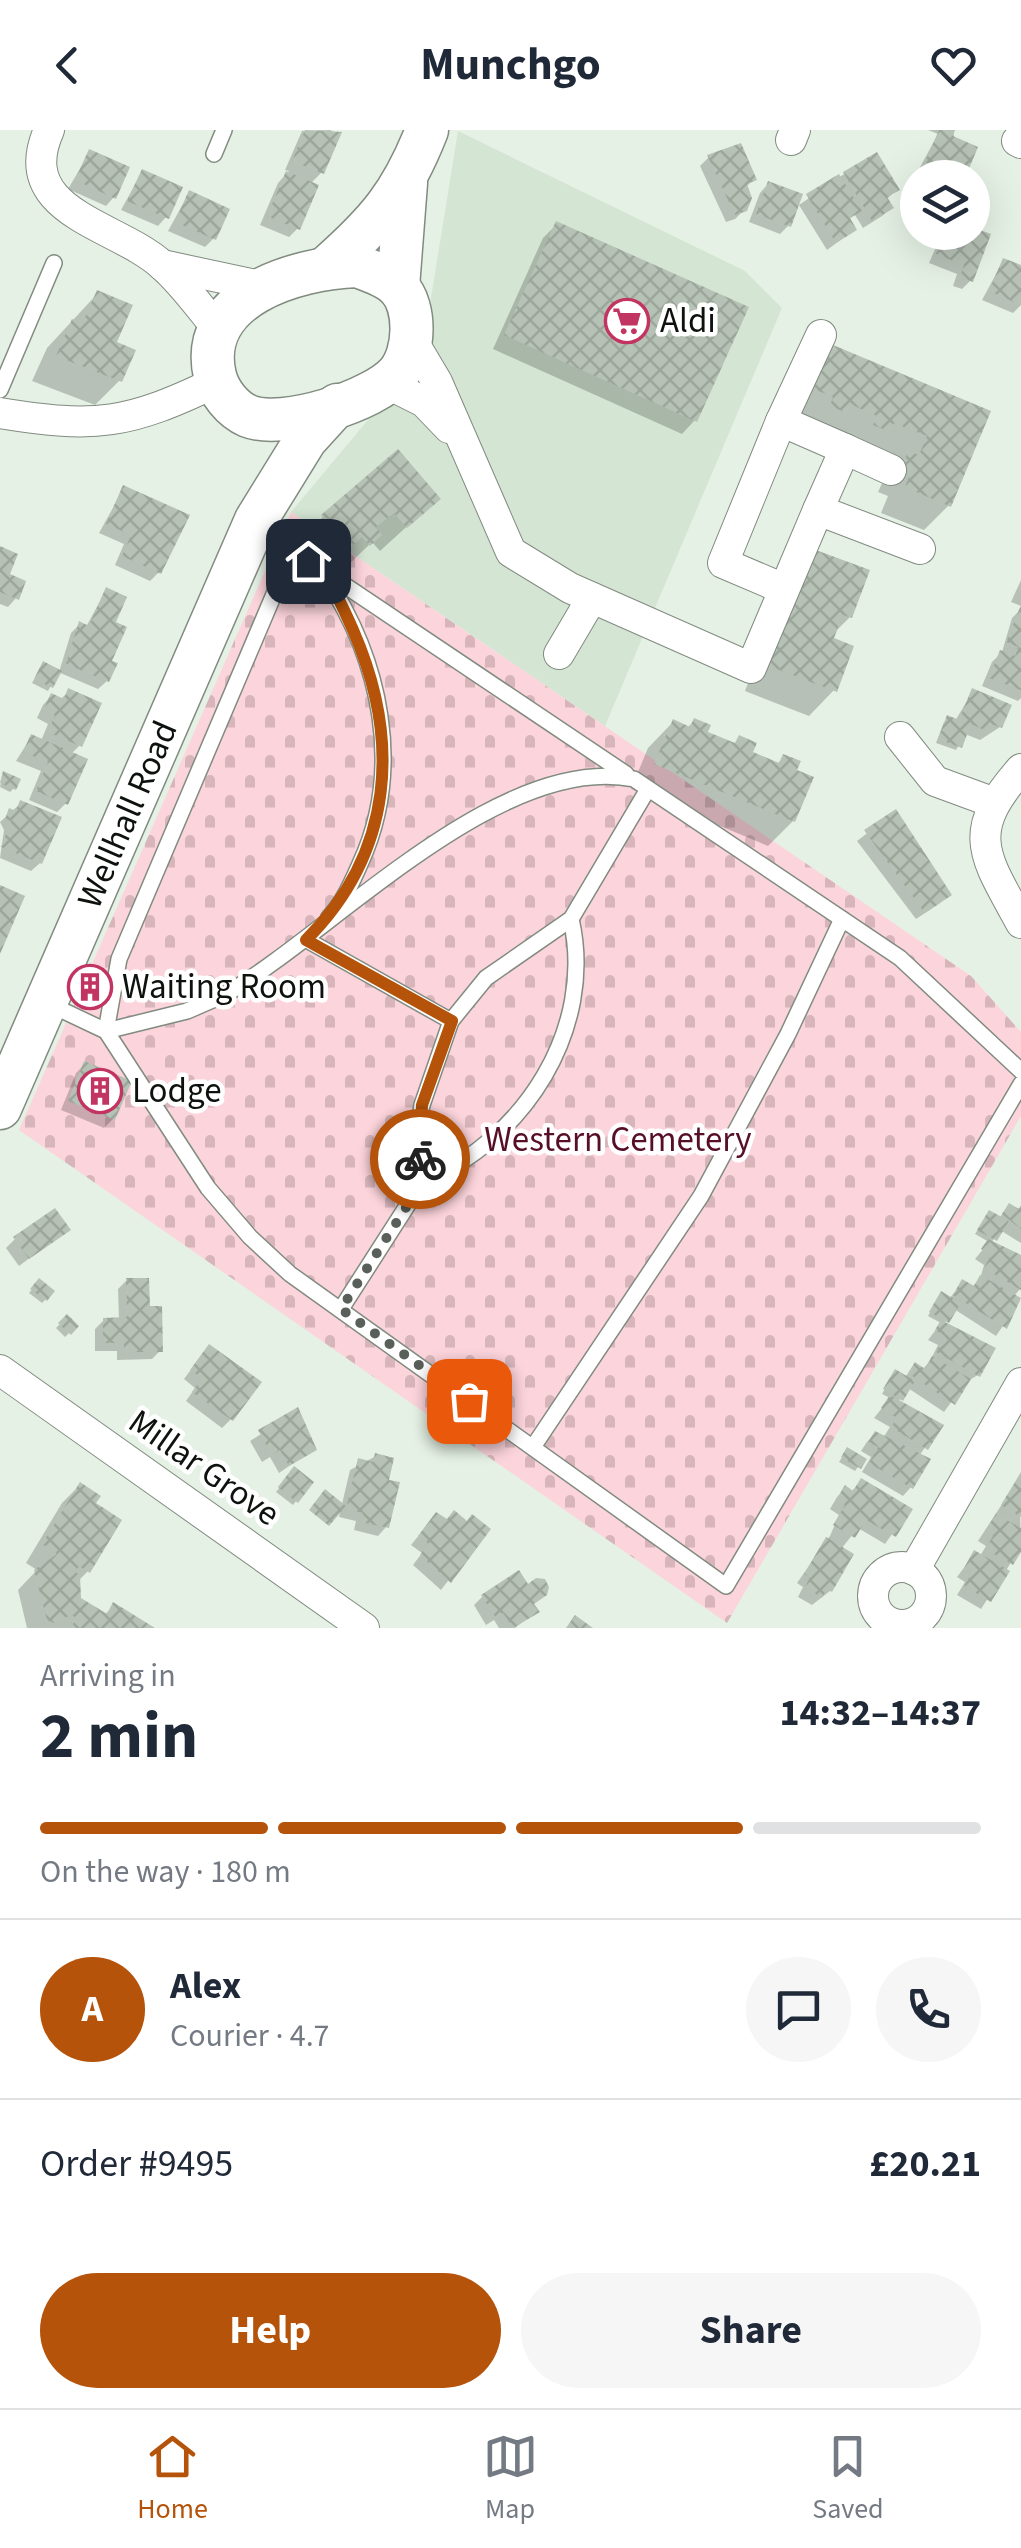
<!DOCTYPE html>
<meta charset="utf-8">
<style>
body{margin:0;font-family:"Source Sans 3",sans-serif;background:#f6f6f7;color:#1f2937;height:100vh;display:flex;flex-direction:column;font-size:38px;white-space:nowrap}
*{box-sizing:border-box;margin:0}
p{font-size:32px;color:#747a83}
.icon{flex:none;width:55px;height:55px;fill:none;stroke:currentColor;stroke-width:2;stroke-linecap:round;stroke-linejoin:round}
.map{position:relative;height:1498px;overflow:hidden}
.sheet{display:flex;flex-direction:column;background:#fff;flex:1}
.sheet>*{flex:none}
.controls{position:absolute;left:900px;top:30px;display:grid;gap:20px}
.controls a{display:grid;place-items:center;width:90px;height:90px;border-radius:50%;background:#fff;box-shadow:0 10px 40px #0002;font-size:50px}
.pin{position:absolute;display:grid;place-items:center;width:85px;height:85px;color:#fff;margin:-42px;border-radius:20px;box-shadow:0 5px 15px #0006}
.courier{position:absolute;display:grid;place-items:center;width:100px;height:100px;margin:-50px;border:8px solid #b45309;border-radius:50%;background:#fff;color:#222;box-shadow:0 2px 12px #0007}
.overview em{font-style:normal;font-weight:700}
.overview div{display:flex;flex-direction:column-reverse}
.overview{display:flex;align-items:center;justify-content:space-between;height:170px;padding:0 40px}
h1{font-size:65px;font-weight:700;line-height:75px}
.bar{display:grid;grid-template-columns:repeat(4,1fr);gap:15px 10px;align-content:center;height:120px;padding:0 40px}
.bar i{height:12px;border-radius:8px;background:#e0e1e3}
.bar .selected{background:#b45309}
.bar p{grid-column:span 4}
.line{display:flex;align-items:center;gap:25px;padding:0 40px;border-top:2px solid #e0e1e3}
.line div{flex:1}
.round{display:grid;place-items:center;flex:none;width:105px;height:105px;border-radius:52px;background:#f6f6f7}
.action{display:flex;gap:20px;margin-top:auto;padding:20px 40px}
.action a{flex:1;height:115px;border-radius:60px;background:#b45309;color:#fff;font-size:40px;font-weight:700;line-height:115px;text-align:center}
.action a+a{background:#f6f6f7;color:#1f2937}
header{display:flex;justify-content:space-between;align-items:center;height:130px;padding:0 40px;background:#fff;font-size:45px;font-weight:700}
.tab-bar{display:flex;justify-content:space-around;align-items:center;height:140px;border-top:2px solid #e0e1e3;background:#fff;font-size:28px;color:#747a83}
.tab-bar a{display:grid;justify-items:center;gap:5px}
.tab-bar .selected{color:#b45309}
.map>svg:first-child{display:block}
.built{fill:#d4e5d3}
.cemetery{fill:url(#cemetery-stones)}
.shadow{fill:#0003}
.building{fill:url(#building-cross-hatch)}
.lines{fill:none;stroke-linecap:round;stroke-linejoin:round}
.lane-casing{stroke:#818b80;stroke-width:18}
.street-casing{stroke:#818b80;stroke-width:32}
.secondary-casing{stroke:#818b80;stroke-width:45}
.lane{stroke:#fff;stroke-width:15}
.street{stroke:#fff;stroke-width:30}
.secondary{stroke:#fff;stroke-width:42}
.done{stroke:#596059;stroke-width:10;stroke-dasharray:0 18}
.route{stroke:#b45309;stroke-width:12}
.labels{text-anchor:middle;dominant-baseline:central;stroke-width:9;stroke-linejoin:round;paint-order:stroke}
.poi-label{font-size:35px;fill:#0e120e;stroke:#fff;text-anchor:start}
.street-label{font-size:35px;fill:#0e120e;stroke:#fff}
.park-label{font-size:35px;fill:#570f27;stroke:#fff}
</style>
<header><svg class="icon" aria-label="back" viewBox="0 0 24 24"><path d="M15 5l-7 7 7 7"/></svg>Munchgo<svg class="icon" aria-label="heart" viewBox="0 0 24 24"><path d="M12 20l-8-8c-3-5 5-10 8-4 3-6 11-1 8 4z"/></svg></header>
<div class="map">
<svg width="1021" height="1498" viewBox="0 0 1021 1498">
<defs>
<pattern id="cemetery-stones" width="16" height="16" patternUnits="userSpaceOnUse" patternTransform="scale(2.5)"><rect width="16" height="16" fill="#fcd4db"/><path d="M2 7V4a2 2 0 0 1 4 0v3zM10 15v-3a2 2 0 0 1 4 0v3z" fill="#d7b5bb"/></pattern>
<pattern id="building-cross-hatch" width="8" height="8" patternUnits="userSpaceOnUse" patternTransform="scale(2.5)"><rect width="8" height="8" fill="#b7c2b6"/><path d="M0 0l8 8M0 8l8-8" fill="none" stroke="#9ca69b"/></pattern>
</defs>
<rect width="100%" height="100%" fill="#e5f1e4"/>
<polygon class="built" points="458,1 745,141 782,178 605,596 291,382 377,279 430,174"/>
<polygon class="cemetery" points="291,382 971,846 1021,902 1021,986 727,1493 19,1000"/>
<g class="shadow">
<polygon points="330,0 338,4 322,42 310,54 298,98 289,107 260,95 278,53 289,41 285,40 302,1"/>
<polygon points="952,0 965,39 957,48 933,48 918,41 938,4 928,0"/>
<polygon points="90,22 114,67 106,76 68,59"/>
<polygon points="709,27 754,49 746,57 745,79 735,89 726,92 700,36"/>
<polygon points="142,42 166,87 158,96 121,80"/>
<polygon points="844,44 896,60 886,70 891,78 882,86 863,98 855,85 848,89 854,100 827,120 799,75"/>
<polygon points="768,54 789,95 780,104 749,92 760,63"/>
<polygon points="189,63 214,108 205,117 168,101"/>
<polygon points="557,94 695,290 682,304 493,219 543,108"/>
<polygon points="930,102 972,102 971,150 962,159 953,156 957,144 929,133 936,117 926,113"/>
<polygon points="1003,131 1021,138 1021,175 1013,183 982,170"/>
<polygon points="98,163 120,250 95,275 32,251 47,218"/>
<polygon points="796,238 988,282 949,375 924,400 881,383 888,366 878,362 884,349 779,279"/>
<polygon points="124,358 159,442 150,451 115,435 124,414 99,403"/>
<polygon points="438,368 380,421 372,412 344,439 336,430 323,441 298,411 323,387"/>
<polygon points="0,419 16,468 8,477 0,474"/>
<polygon points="789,447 850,487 833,504 834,560 809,586 745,561"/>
<polygon points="1021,450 1021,476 1011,472"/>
<polygon points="106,460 113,493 107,551 98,559 58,542 48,561 32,553 43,534 59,542 71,503 80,494 86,497"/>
<polygon points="1021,479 1021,568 1018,571 982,556 992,532 1002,522 1012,488"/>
<polygon points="69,561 80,615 71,624 66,673 57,682 29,670 41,641 16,631 31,607 41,611 48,594 37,588 43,575 51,566 60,570"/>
<polygon points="973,561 1000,597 980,610 965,604 956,620 936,613 944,592 955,591"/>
<polygon points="694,591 705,603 733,615 740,608 750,623 777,634 784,627 794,642 793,691 768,716 631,659 648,618 673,592 687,598"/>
<polygon points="3,644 14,658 10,662 0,657"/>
<polygon points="21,673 40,733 31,741 0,728 4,700 0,692"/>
<polygon points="895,682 940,773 916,789 857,711"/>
<polygon points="90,842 99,846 85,875 81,859"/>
<polygon points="85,934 113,989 104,998 61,980 76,943"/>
<polygon points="1009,1076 1017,1081 1021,1076 1021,1113 1000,1100 991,1113 1021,1129 1021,1158 1013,1167 1020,1171 996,1206 954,1179 944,1194 978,1245 966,1252 944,1282 908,1258 898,1272 940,1296 919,1326 911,1357 903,1366 862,1342 871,1327 861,1321 867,1312 875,1304 883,1308 890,1297 874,1288 890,1268 882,1264 892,1246 904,1248 915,1235 922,1240 930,1231 938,1215 928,1210 941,1193 928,1186 938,1168 949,1169 963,1152 972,1157 980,1149 984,1135 975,1129 989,1112 975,1104 986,1086 999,1088"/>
<polygon points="67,1100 19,1136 6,1118 15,1109"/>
<polygon points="127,1150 147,1179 160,1221 152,1229 117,1230 117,1221 95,1221 95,1199 104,1190 119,1190 118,1159"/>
<polygon points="39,1151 45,1170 42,1173 29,1163"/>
<polygon points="67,1187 76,1196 65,1207 56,1198"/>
<polygon points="201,1226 231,1289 222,1298 186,1271 195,1258 184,1249"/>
<polygon points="297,1281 314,1319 279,1343 270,1327 262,1332 250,1311"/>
<polygon points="844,1324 863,1330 855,1341 839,1332"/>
<polygon points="376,1326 386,1351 386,1397 378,1406 354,1400 356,1391 339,1387 350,1340"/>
<polygon points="291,1343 296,1371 293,1375 276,1362"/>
<polygon points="1019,1348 1021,1417 981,1479 957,1465 965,1452 957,1447 975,1423 980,1426 986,1416 978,1411"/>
<polygon points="861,1351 909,1380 885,1414 858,1398 841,1419 830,1461 812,1475 798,1467 803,1457 797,1453 830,1406 839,1385 830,1379 837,1367 845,1359 851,1362"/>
<polygon points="80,1355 92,1374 88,1441 78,1451 79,1470 104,1485 114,1476 150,1498 27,1498 18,1460 37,1440 26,1433 62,1373"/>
<polygon points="467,1393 488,1399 441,1460 413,1435 422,1423 411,1415 428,1394"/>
<polygon points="527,1457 545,1464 532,1475 536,1481 515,1498 499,1498 494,1490 486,1495 474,1475 482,1467"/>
</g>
<g class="building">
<polygon points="305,0 342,2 324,44 292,31"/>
<polygon points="939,0 955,0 953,6 978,17 968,41 961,38 957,46 925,32"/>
<polygon points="741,13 757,50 747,54 752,68 747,81 735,85 707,25"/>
<polygon points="89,19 130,37 116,69 75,50"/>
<polygon points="877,22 900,60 887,67 894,78 872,91 843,42"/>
<polygon points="142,39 183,57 169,89 127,71"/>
<polygon points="286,41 319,55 300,100 267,86"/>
<polygon points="839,44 862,81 850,88 857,100 836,113 806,64"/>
<polygon points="768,51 803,64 791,97 756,84"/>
<polygon points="189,60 230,79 216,110 175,92"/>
<polygon points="556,91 749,177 697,292 504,205"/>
<polygon points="972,97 991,104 973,152 960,147 964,135 936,124 943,108 930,103 972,102"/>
<polygon points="1003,128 1021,135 1021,175 989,161"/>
<polygon points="97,160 133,175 117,212 136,220 122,252 56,226 72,189 82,194"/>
<polygon points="821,210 991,281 951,377 905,357 911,341 902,337 908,321 919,325 927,306 894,293 890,302 873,295 877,286 850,274 847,283 830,276 833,267 802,254"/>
<polygon points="398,319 441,369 407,398 394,383 376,397 382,405 370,416 362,407 350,418 321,385"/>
<polygon points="123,355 190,385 161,444 122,426 131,405 106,394"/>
<polygon points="0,416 18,424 10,444 26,451 19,470 0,462"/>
<polygon points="813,419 870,440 852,488 843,485 834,508 854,516 837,562 769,536"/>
<polygon points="106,457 127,467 116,492 127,497 112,531 118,533 109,552 66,534 79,491 89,496"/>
<polygon points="1021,475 1021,560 989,548 1000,520 1015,526 1018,517 1006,512"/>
<polygon points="43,531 62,541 53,558 34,549"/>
<polygon points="68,558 102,573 82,617 48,602 55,585 44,579 51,563 64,569"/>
<polygon points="972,558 1012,575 1002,598 994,595 991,603 971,594 962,618 938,609 947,585 959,590"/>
<polygon points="694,588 711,595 708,602 735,613 739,605 757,613 753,622 779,633 783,624 801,631 797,640 814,647 795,692 654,634 673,589 690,597"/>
<polygon points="31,604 88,629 68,675 36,661 48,632 23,622"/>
<polygon points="3,641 21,649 16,660 0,653"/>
<polygon points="20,670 62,687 42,734 1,717 11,691 5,689 9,678 16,681"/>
<polygon points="896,679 952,765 925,783 864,700"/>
<polygon points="0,755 25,766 0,824"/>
<polygon points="90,840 102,844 89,875 83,861"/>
<polygon points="84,931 132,951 115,990 68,971"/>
<polygon points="1009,1073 1019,1079 1021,1075 1021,1099 1002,1084"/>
<polygon points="55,1078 71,1100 29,1129 13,1107"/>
<polygon points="989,1080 1009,1091 997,1111 977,1100"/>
<polygon points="988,1109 1021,1125 1021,1160 984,1138 991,1125 981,1119"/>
<polygon points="980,1145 1021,1168 1007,1199 953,1165 962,1149 974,1156"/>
<polygon points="39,1148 55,1161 47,1171 30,1159"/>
<polygon points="126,1148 149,1148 150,1176 162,1176 163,1222 124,1222 124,1213 103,1213 103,1188 127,1187"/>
<polygon points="941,1161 961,1173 949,1193 929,1182"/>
<polygon points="67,1184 79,1196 71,1205 58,1193"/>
<polygon points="941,1190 996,1218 980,1247 936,1222 945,1206 935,1200"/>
<polygon points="209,1214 262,1252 233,1291 192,1262 202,1248 190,1240"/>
<polygon points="932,1226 971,1249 955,1275 908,1243 915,1232 925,1239"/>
<polygon points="895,1239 915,1251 903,1271 883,1259"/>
<polygon points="890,1265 944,1295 928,1320 891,1297 897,1288 881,1278"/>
<polygon points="298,1277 317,1320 289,1336 280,1320 272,1325 258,1300"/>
<polygon points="875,1301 931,1329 913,1359 869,1333 878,1317 868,1312"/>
<polygon points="847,1317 867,1329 861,1339 841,1327"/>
<polygon points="375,1323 394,1328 389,1350 400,1352 389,1398 361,1392 363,1383 346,1379 358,1328 373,1332"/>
<polygon points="294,1336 314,1352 298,1373 278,1357"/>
<polygon points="1021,1342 1021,1387 1001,1375"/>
<polygon points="861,1348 913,1379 896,1407 866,1390 855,1408 833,1395 845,1375 836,1370 845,1355 853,1361"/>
<polygon points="80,1352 101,1366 96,1373 122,1390 90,1443 79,1436 75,1442 80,1445 81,1468 107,1484 113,1472 155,1498 70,1498 77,1488 71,1485 54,1493 47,1490 34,1440 57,1424 42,1414"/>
<polygon points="325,1359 346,1376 329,1396 309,1380"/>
<polygon points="454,1380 467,1391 472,1384 491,1399 451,1453 420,1425 428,1413 418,1406 436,1382 447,1389"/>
<polygon points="996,1384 1021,1398 1021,1422 1013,1435 985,1419 993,1406 985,1401"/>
<polygon points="826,1407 854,1424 832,1462 827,1459 822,1468 805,1457 810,1447 804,1444"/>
<polygon points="974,1420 1010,1441 991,1472 964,1456 972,1443 964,1438"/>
<polygon points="519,1440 528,1454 536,1448 545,1449 549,1457 547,1465 534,1474 540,1482 513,1498 503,1483 496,1488 481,1465"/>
<polygon points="575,1485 593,1498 566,1498"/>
</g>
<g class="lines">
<defs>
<g id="lane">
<polyline points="214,24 224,0"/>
<polyline points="0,260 54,133"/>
<path d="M324 445C381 530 404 639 360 734 352 752 343 773 329 787"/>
<polyline points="307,810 451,891"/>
<polyline points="49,874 106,901 208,1058 250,1107 290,1144 726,1456 1021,954"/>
<path d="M106 901 187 881 226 864C336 799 501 622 634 649L900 828 1021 941"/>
<polyline points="106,901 119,829 286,436 296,430 319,438 626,644"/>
<path d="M423 1051C524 1011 596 898 571 789"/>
<polyline points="341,1179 423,1051 418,1001 422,975 451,891 486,848 571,789 648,659"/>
<polyline points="533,1317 701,1066 788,904 842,789"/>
</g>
<g id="street">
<path d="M49 0C12 83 117 94 162 135 183 153 200 178 218 199"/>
<polyline points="791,10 795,0"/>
<polyline points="1017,11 1021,13"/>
<polyline points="162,135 269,158"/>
<polyline points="412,210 437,252 511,422 570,458 751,538 818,380 920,419"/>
<polyline points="386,253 424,272 449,298"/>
<path d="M0 283C96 299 129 294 216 252"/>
<polyline points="781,291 821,205"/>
<polyline points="845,319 891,340"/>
<polyline points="784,459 723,433 781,291 845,319 818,380"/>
<polyline points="559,524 592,468"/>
<polyline points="900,607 935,651 992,672"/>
<path d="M1021 639C964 703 984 725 1021 793"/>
<polyline points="0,1240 364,1498"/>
<circle cx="902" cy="1466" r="29"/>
<polyline points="914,1440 1021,1253"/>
</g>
<g id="secondary">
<path d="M357 136C371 141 387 146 398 157 417 177 415 223 398 243 374 271 282 300 248 286 232 279 219 262 215 246 196 167 297 138 357 136Z"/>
<path d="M327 137C378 92 402 64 427 0"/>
<polyline points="398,157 406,53"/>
<path id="s1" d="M0 978 256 390 306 309 337 275"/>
</g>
</defs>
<use href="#lane" class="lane-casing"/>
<use href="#street" class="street-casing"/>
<use href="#secondary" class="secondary-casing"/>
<use href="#lane" class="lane"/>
<use href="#street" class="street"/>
<use href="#secondary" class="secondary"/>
</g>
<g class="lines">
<polyline class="done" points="420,1029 423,1051 341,1179 469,1271"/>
<path class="route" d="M308 431C331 446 342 476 353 500 401 610 394 722 306 810L452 891 422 975 420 1029"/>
</g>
<defs>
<symbol id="supermarket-ring" viewBox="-11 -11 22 22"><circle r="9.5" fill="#fff" stroke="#c23461" stroke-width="1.5"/><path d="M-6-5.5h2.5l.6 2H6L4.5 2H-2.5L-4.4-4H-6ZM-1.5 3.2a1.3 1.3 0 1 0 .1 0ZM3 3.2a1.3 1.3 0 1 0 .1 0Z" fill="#c23461"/></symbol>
<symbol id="building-ring" viewBox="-11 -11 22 22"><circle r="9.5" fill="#fff" stroke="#c23461" stroke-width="1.5"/><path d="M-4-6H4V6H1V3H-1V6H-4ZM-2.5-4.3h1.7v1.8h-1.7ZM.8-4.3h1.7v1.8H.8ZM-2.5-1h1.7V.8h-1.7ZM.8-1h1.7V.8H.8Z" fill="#c23461"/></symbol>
</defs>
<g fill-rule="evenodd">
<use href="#supermarket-ring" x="602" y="166" width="50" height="50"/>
<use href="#building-ring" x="65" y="832" width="50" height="50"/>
<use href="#building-ring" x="75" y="936" width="50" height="50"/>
</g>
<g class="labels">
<g class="poi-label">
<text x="660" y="191">Aldi</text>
<text x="122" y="857">Waiting Room</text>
<text x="132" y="961">Lodge</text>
</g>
<g class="street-label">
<text stroke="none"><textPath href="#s1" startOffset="320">Wellhall Road</textPath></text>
<text transform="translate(204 1338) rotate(35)">Millar Grove</text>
</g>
<g class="park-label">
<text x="618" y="1010">Western Cemetery</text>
</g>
</g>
</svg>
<div class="controls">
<a><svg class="icon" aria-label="layers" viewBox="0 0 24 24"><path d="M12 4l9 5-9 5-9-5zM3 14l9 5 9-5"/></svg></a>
</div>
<div class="pin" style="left:469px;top:1271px;background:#ea580c"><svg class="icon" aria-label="bag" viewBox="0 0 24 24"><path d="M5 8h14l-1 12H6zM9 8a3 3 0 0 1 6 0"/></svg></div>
<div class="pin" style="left:308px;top:431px;background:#1f2937"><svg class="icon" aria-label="home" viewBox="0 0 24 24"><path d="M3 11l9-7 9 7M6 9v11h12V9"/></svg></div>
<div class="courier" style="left:420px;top:1029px"><svg class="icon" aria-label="bike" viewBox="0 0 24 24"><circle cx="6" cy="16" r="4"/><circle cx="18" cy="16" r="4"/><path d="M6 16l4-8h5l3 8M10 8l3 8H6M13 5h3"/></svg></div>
</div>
<section class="sheet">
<div class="overview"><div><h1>2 min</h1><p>Arriving in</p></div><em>14:32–14:37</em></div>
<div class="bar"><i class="selected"></i><i class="selected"></i><i class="selected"></i><i></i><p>On the way · 180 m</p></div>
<div class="line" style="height:180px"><b class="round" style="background:#b45309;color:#fff">A</b><div><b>Alex</b><p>Courier · 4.7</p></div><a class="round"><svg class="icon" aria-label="chat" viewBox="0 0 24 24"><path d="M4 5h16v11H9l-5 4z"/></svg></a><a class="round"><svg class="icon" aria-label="phone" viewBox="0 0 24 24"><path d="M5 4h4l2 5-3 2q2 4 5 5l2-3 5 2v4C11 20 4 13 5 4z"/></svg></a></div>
<div class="line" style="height:130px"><div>Order #9495</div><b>£20.21</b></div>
<div class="action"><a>Help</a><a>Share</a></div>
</section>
<nav class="tab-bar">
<a class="selected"><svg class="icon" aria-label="home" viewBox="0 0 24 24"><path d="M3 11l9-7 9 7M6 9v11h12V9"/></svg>Home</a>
<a><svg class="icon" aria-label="map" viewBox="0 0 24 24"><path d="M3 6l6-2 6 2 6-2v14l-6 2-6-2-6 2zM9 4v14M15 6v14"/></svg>Map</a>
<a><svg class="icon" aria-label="saved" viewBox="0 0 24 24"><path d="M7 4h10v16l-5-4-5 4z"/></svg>Saved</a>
</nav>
